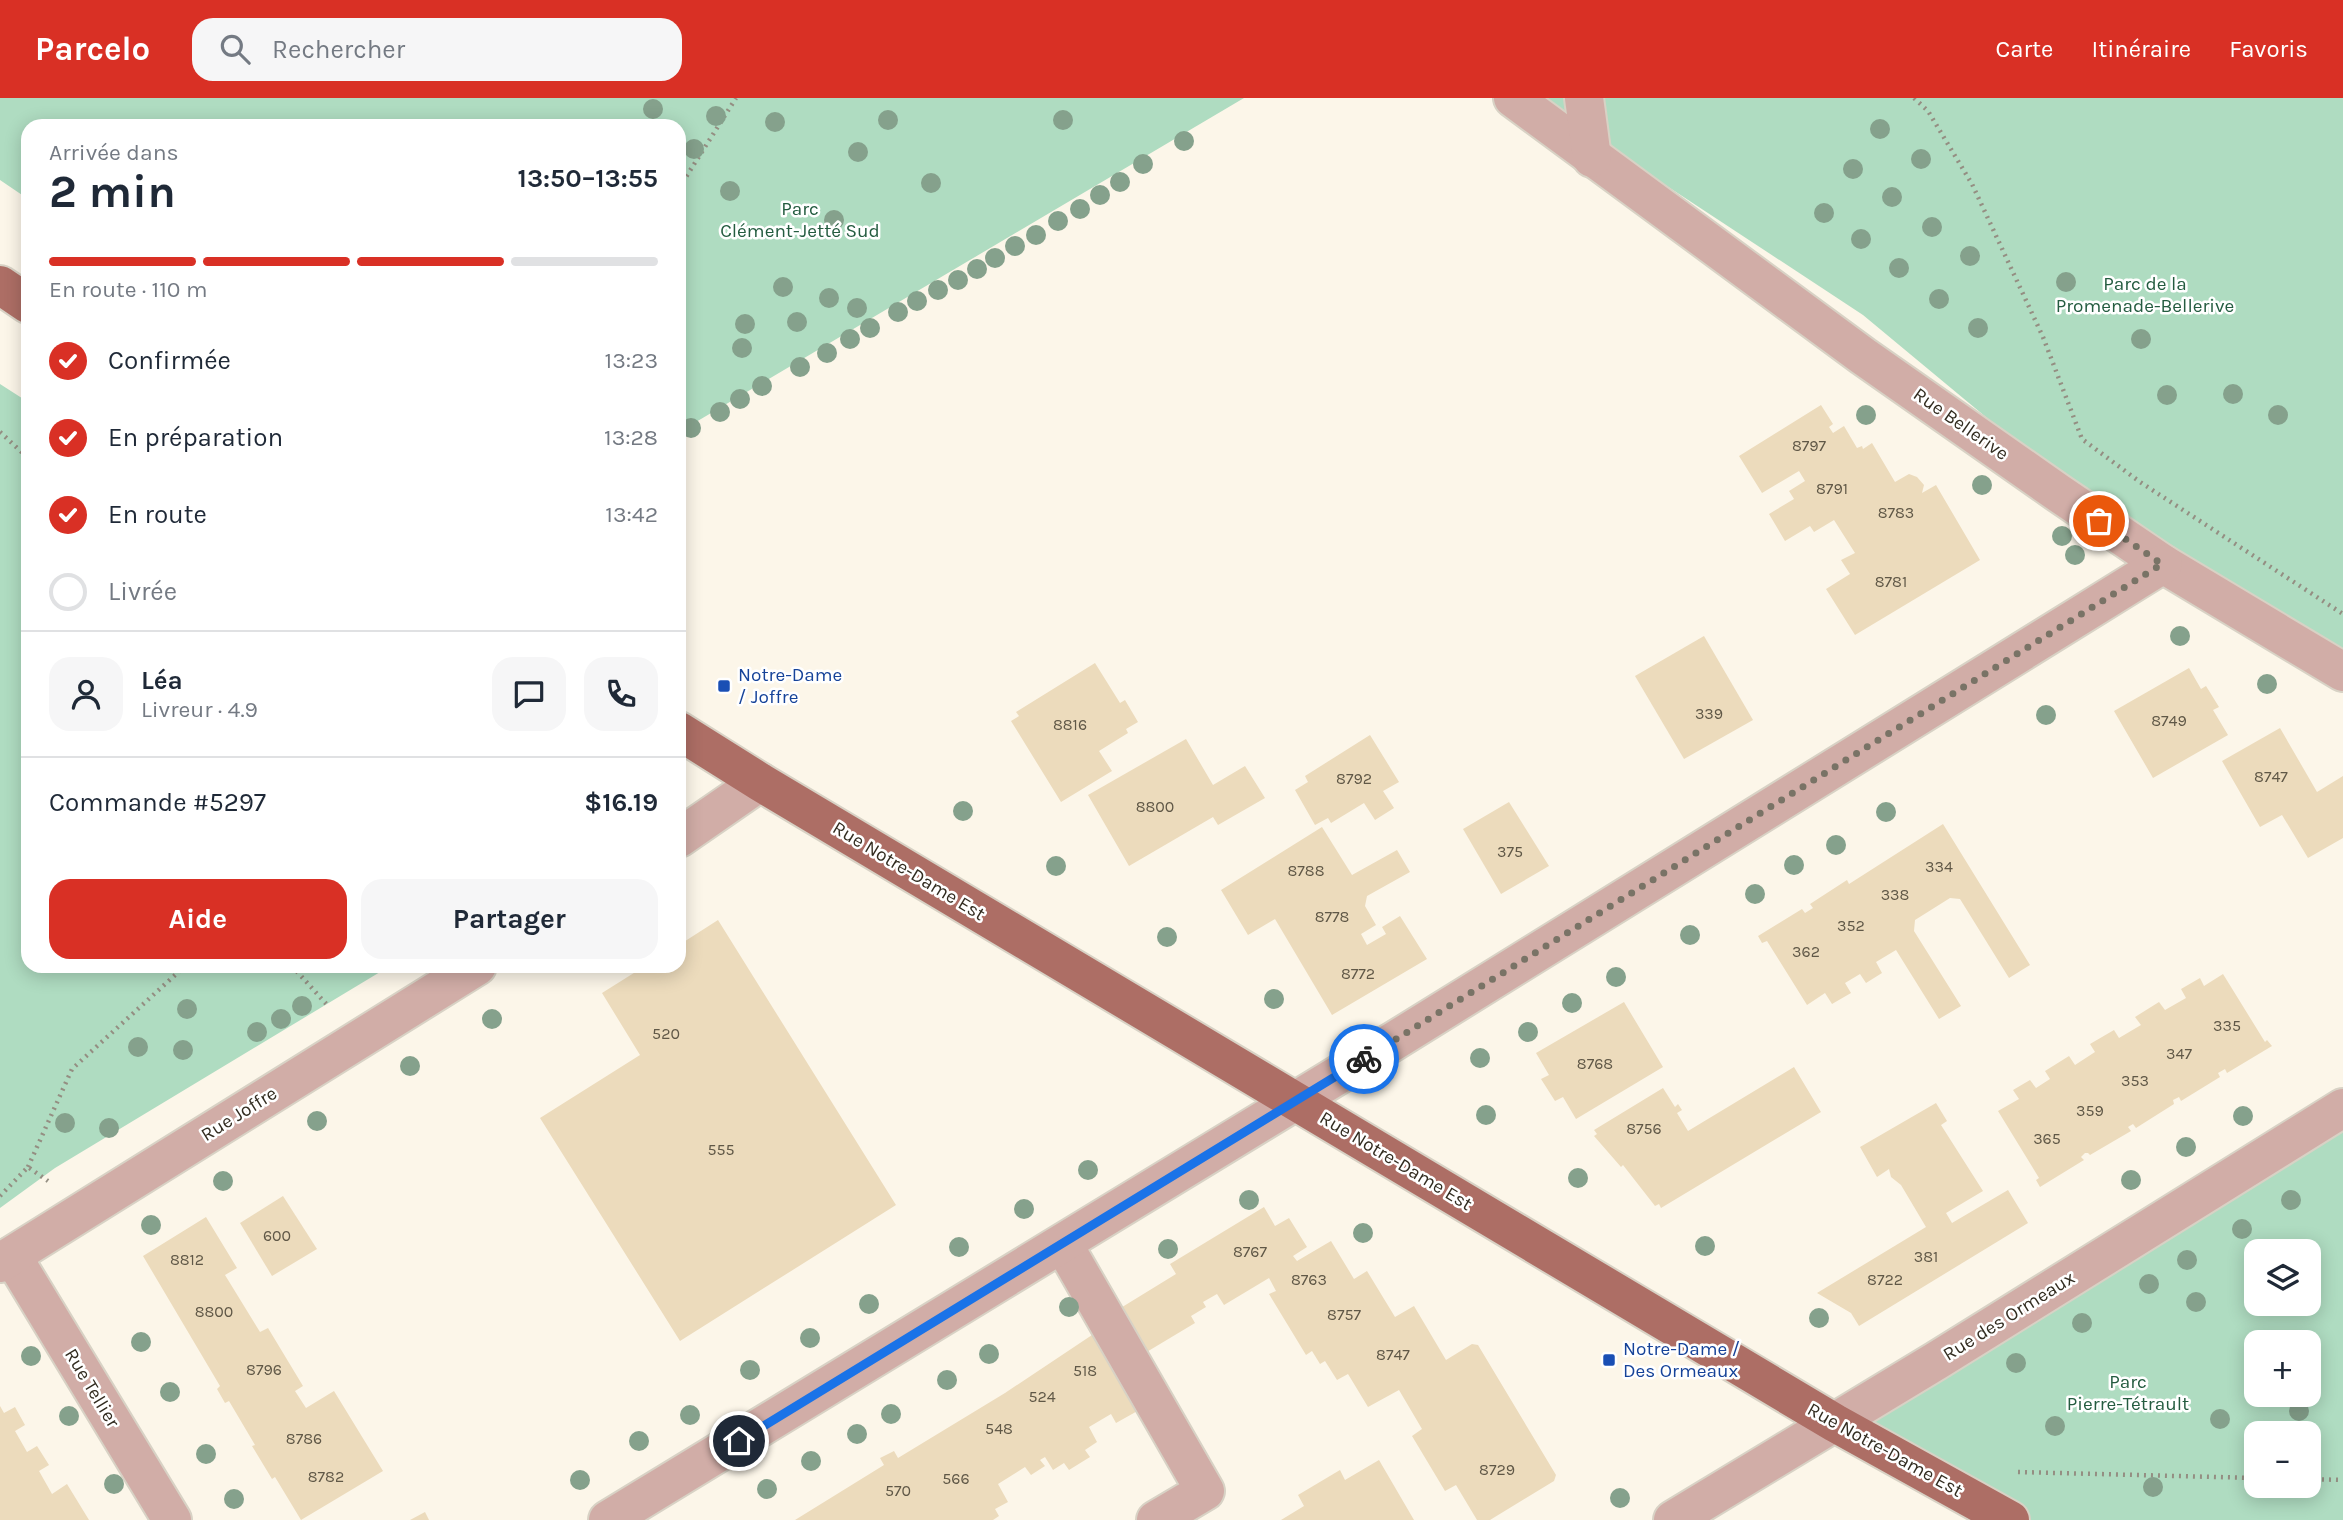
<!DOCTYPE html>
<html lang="fr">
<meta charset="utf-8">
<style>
body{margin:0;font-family:Karla,sans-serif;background:#f6f6f7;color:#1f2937;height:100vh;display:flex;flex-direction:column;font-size:26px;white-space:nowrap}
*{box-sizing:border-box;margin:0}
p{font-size:23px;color:#747a83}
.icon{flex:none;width:38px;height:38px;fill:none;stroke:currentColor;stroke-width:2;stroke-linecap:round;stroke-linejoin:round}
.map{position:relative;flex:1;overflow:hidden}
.details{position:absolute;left:21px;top:21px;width:665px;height:854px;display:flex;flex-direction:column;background:#fff;border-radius:21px;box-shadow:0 4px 18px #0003}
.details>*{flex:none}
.controls{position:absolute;left:2244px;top:1141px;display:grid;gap:14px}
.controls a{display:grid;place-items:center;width:77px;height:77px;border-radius:14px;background:#fff;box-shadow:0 4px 18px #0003;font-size:35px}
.pin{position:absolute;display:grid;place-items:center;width:60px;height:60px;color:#fff;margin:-30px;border:4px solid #fff;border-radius:50%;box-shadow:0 2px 7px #0007}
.courier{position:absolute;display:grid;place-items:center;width:70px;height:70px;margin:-35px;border:5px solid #1a73e8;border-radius:50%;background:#fff;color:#222;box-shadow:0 2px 9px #0007}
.headline em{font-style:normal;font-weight:700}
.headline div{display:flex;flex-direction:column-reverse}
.headline{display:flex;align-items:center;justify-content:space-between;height:119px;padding:0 28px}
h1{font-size:46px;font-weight:700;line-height:52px}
.bar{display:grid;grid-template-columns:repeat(4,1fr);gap:10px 7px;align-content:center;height:84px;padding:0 28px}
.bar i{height:9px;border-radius:5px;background:#e0e1e3}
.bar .selected{background:#d93025}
.bar p{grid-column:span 4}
.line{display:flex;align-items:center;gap:18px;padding:0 28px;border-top:2px solid #e0e1e3}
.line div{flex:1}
.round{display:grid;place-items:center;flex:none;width:74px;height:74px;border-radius:21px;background:#f6f6f7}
ol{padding:0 28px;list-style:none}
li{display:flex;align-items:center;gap:21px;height:77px}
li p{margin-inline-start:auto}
li .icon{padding:7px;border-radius:50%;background:#d93025;color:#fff;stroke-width:4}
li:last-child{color:#747a83}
li i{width:38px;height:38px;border:4px solid #e0e1e3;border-radius:50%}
.cta{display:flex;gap:14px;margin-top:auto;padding:14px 28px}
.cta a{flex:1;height:80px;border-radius:21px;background:#d93025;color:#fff;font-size:28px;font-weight:700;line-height:80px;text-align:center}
.cta a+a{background:#f6f6f7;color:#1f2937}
header{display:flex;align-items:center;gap:42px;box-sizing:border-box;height:98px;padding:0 35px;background:#d93025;color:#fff}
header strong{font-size:33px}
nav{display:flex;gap:38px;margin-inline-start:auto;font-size:24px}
.search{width:490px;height:63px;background:#f6f6f7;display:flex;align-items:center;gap:18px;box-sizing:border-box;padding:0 24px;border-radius:21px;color:#747a83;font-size:26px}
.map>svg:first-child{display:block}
.green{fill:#afdcc1;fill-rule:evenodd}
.building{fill:#ecdbbc}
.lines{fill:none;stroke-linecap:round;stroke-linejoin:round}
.minor-casing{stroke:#d8d2c5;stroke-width:42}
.major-casing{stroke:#d8d2c5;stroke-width:42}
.path{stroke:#948e82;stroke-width:4.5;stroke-dasharray:2 5;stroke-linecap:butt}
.minor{stroke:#d1ada7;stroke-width:38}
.major{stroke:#ad6e65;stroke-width:38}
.tree{fill:#85a18c}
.done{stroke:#797366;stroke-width:7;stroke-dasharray:0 12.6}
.route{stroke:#1a73e8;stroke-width:9}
.transit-dot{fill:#1a4fb4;stroke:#fff;stroke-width:2.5}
.labels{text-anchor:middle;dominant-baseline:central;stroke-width:5;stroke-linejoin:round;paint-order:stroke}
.number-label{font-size:16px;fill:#605847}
.park-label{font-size:19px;fill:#245c40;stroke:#fff}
.street-label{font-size:19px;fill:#322c20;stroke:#fff}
.transit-label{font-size:19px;fill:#164399;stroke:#fff;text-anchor:start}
</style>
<header>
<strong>Parcelo</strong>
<div class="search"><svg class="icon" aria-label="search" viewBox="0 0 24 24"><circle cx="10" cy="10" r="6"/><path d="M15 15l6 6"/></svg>Rechercher</div>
<nav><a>Carte</a><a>Itinéraire</a><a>Favoris</a></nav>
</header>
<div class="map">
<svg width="2343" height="1422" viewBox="0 0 2343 1422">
<rect width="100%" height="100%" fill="#fcf6e9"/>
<g class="green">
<polygon points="0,0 1244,0 679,334 679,28 28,28 28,101 0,82"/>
<polygon points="1533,0 2343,0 2343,580 2163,466 1863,217"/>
<polygon points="0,286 28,304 28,868 390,868 55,1070 0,1110"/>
<path d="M2343 1015V1422H2008L1835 1325ZM2256 1153H2308V1206H2256ZM2256 1244H2308V1297H2256ZM2256 1335H2308V1388H2256Z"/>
</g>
<g class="building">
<polygon points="1821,307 1833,326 1829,329 1833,335 1844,328 1857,350 1862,348 1863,351 1872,345 1895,384 1909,376 1917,379 1924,387 1922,395 1936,387 1980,462 1855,537 1826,491 1850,476 1841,462 1855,455 1834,422 1814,434 1810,428 1785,443 1769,416 1794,401 1789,393 1805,383 1799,373 1762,395 1739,358"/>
<polygon points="1704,538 1753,622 1684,661 1635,578"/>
<polygon points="1095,565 1120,605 1125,602 1138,624 1126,631 1128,635 1099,653 1112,673 1061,704 1011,623 1019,618 1016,614"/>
<polygon points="2189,570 2201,591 2206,588 2219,609 2213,612 2228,637 2153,680 2114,613"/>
<polygon points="2280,630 2317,694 2343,678 2343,740 2308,760 2282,717 2260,729 2222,663"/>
<polygon points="1370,637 1399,684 1383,693 1394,710 1375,722 1364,705 1331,725 1328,720 1315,727 1295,692 1308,684 1305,678"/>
<polygon points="1186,641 1213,687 1245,668 1265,700 1218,727 1213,719 1129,768 1088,697"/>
<polygon points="1509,704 1549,768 1501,796 1463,731"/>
<polygon points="1943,726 2030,867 2009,880 1960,801 1950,800 1915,822 1914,833 1961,908 1939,921 1896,852 1876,864 1882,875 1866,885 1860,876 1845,885 1851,895 1832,906 1825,895 1807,907 1767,843 1762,845 1758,838 1802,811 1805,815 1813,810 1810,806 1847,782 1849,786"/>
<polygon points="1322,729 1352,777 1397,752 1410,774 1367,798 1365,808 1376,827 1361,836 1367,847 1386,836 1382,829 1400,818 1427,861 1332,917 1275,821 1248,837 1221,792"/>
<polygon points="718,822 896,1107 680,1243 540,1020 640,957 602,895 645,868 679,868 679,847"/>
<polygon points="2223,876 2265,944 2267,942 2272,948 2227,975 2225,971 2218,975 2220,979 2181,1003 2179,999 2173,1002 2174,1006 2136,1030 2133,1026 2128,1029 2131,1033 2090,1057 2088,1055 2085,1055 2081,1059 2084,1062 2040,1089 2036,1082 2039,1080 1998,1013 2019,1001 2013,992 2030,982 2036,990 2050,981 2045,973 2069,958 2075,967 2095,954 2090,946 2114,932 2119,940 2141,927 2135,919 2159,904 2165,912 2186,900 2181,891 2200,880 2204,888"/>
<polygon points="1624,904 1663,969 1576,1021 1563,999 1555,1003 1541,981 1549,977 1536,955"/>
<polygon points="1794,969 1821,1014 1661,1110 1659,1106 1655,1108 1623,1067 1621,1069 1594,1038 1597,1036 1594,1032 1663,990 1675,1009 1678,1006 1682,1012 1677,1015 1688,1033"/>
<polygon points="1936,1005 1947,1023 1941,1027 1983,1093 1946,1115 1952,1125 2008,1092 2028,1125 1859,1228 1851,1215 1817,1195 1926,1129 1901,1087 1891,1079 1889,1071 1877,1079 1860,1049"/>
<polygon points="283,1098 317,1151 272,1178 240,1125"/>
<polygon points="1264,1109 1275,1128 1289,1120 1307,1149 1293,1158 1297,1163 1331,1143 1354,1181 1367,1173 1395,1219 1414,1208 1446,1262 1472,1246 1478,1247 1556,1377 1554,1383 1490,1422 1477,1422 1456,1387 1445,1393 1412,1338 1422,1331 1399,1292 1368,1309 1348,1276 1337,1282 1325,1263 1320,1266 1312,1253 1306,1257 1269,1196 1276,1193 1269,1180 1224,1207 1217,1196 1203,1204 1206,1209 1191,1218 1195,1225 1145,1255 1119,1211 1176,1176 1170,1166"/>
<polygon points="206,1119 237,1170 225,1177 260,1234 268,1230 303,1288 295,1293 306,1310 334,1293 383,1373 301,1422 275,1379 272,1381 252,1348 255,1347 229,1303 225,1305 217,1291 220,1288 143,1158"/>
<polygon points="1095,1235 1141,1311 1116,1325 1111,1316 1089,1329 1097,1344 1085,1352 1090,1359 1069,1372 1064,1365 1053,1372 1045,1359 1040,1362 1045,1368 1031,1377 1025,1369 998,1386 1008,1404 995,1411 999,1418 993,1422 795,1422 884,1367 880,1360 894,1353 898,1360 1005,1295"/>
<polygon points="0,1308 4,1315 15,1309 25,1327 15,1333 27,1354 37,1348 49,1367 39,1373 52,1396 67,1386 89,1422 0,1422"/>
<polygon points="1379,1362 1414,1422 1281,1422 1304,1408 1298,1397 1340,1372 1345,1382"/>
<polygon points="425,1414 429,1422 410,1422"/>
</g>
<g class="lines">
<defs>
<g id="minor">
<polyline points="1513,0 1863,258 2057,394 2163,466 2343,574"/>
<polyline points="1584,0 1592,60"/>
<polyline points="679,740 760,684"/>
<polyline points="1063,1146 1205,1393 1156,1422"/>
<polyline points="12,1158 172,1422"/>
<polyline points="0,1165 477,868"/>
<polyline points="608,1422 1394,943 2163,466"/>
<polyline points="1673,1422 1936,1263 2343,1010"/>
</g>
<g id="major">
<polyline points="0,187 28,206"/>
<polyline points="679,633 760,684 1835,1325 2010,1422"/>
</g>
</defs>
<use href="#minor" class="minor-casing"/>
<use href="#major" class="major-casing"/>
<g class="path">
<polyline points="1914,0 1928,13 1972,86 2043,239 2082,341 2140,384 2343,516"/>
<polyline points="679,90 736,0"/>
<polyline points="0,334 28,360"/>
<polyline points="292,868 329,909"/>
<polyline points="28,1069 72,971 185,868"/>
<polyline points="0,1098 28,1069 48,1083"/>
<polyline points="2018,1374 2256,1380"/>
<polyline points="2308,1381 2343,1382"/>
</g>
<use href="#minor" class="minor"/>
<use href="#major" class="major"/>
</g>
<g class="tree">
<circle cx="653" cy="11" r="10"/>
<circle cx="716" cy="18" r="10"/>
<circle cx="888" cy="22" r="10"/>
<circle cx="1063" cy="22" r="10"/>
<circle cx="775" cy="24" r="10"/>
<circle cx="1880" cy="31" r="10"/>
<circle cx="1184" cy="43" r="10"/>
<circle cx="694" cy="51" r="10"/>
<circle cx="858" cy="54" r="10"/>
<circle cx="1921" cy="61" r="10"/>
<circle cx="1143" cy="66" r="10"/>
<circle cx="1853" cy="71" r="10"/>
<circle cx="1120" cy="84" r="10"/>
<circle cx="931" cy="85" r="10"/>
<circle cx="730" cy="93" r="10"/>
<circle cx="1100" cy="97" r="10"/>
<circle cx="1892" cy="99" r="10"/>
<circle cx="1080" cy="111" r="10"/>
<circle cx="1824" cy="115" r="10"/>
<circle cx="834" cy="122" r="10"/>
<circle cx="1058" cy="123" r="10"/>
<circle cx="1932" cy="129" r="10"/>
<circle cx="1036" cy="137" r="10"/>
<circle cx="1861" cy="141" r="10"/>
<circle cx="1015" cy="148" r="10"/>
<circle cx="1970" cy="158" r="10"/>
<circle cx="995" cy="160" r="10"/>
<circle cx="1899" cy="170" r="10"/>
<circle cx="977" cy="171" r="10"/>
<circle cx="958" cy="182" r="10"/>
<circle cx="2066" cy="184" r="10"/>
<circle cx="783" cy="189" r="10"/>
<circle cx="938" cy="192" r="10"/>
<circle cx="829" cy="200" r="10"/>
<circle cx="1939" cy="201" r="10"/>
<circle cx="917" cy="203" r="10"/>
<circle cx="857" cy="210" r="10"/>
<circle cx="898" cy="214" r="10"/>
<circle cx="797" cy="224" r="10"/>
<circle cx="745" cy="226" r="10"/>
<circle cx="870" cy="230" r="10"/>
<circle cx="1978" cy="230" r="10"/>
<circle cx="850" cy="241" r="10"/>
<circle cx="2141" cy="241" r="10"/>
<circle cx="742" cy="250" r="10"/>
<circle cx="827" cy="255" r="10"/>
<circle cx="800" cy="269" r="10"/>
<circle cx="762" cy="288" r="10"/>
<circle cx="2233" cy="296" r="10"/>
<circle cx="2167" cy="297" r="10"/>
<circle cx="740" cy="301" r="10"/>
<circle cx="720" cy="314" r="10"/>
<circle cx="1866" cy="317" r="10"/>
<circle cx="2278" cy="317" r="10"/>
<circle cx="691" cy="330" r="10"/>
<circle cx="1982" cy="387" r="10"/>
<circle cx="2062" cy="438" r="10"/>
<circle cx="2075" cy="457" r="10"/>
<circle cx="2180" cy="538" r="10"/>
<circle cx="2267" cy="586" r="10"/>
<circle cx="2046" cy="617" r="10"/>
<circle cx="963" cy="713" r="10"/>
<circle cx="1886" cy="714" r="10"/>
<circle cx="1836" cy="747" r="10"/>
<circle cx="1794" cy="767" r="10"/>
<circle cx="1056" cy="768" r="10"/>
<circle cx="1755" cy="796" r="10"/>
<circle cx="1690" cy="837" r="10"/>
<circle cx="1167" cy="839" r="10"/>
<circle cx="1616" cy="879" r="10"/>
<circle cx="1274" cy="901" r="10"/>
<circle cx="1572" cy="905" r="10"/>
<circle cx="302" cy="908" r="10"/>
<circle cx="187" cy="911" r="10"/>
<circle cx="281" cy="921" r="10"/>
<circle cx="492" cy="921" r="10"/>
<circle cx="257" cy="934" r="10"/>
<circle cx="1528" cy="934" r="10"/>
<circle cx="138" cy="949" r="10"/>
<circle cx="183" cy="952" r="10"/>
<circle cx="1480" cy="960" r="10"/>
<circle cx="410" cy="968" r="10"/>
<circle cx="1486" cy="1017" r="10"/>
<circle cx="2243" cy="1018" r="10"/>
<circle cx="317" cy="1023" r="10"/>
<circle cx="65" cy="1025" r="10"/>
<circle cx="109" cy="1030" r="10"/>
<circle cx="2186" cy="1049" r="10"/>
<circle cx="1088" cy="1072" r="10"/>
<circle cx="1578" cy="1080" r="10"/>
<circle cx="2131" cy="1082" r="10"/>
<circle cx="223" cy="1083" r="10"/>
<circle cx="1249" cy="1102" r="10"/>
<circle cx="2291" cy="1102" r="10"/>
<circle cx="1024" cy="1111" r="10"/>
<circle cx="151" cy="1127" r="10"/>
<circle cx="2242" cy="1131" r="10"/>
<circle cx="1363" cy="1135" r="10"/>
<circle cx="1705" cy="1148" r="10"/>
<circle cx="959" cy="1149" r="10"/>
<circle cx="1168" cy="1151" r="10"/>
<circle cx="2187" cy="1162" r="10"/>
<circle cx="2149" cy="1186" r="10"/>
<circle cx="2196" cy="1204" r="10"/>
<circle cx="869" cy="1206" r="10"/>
<circle cx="1069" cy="1209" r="10"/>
<circle cx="1819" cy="1220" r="10"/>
<circle cx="2082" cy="1225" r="10"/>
<circle cx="810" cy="1240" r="10"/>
<circle cx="141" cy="1244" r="10"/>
<circle cx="989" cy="1256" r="10"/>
<circle cx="31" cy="1258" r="10"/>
<circle cx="2016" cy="1265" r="10"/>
<circle cx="750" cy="1272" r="10"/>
<circle cx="947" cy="1282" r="10"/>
<circle cx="170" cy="1294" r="10"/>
<circle cx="2299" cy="1313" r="10"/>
<circle cx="891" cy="1316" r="10"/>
<circle cx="690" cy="1317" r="10"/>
<circle cx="69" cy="1318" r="10"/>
<circle cx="2220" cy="1321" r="10"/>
<circle cx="2055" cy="1328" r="10"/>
<circle cx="857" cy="1336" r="10"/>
<circle cx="639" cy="1343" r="10"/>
<circle cx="206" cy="1356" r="10"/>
<circle cx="811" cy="1363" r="10"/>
<circle cx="580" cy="1382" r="10"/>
<circle cx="114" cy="1386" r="10"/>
<circle cx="2153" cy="1389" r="10"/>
<circle cx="767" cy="1391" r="10"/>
<circle cx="1620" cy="1400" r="10"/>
<circle cx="234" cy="1401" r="10"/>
</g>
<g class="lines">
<polyline class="done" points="1364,961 2162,466 2099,423"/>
<polyline class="route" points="739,1343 1364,961"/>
</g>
<g class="transit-dot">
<rect x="717" y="581" width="14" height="14" rx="3.5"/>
<rect x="1602" y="1255" width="14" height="14" rx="3.5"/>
</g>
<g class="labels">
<g class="number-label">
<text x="1809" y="347">8797</text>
<text x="1832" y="390">8791</text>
<text x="1896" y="414">8783</text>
<text x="1891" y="483">8781</text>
<text x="1709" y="615">339</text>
<text x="2169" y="622">8749</text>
<text x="1070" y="626">8816</text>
<text x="2271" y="678">8747</text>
<text x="1354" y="680">8792</text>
<text x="1155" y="708">8800</text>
<text x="1510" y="753">375</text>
<text x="1939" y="768">334</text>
<text x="1306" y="772">8788</text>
<text x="1895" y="796">338</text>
<text x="1332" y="818">8778</text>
<text x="1851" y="827">352</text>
<text x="1806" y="853">362</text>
<text x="1358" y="875">8772</text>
<text x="2227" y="927">335</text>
<text x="666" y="935">520</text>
<text x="2179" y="955">347</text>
<text x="1595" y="965">8768</text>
<text x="2135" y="982">353</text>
<text x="2090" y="1012">359</text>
<text x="1644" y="1030">8756</text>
<text x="2047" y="1040">365</text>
<text x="721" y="1051">555</text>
<text x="277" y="1137">600</text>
<text x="1250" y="1153">8767</text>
<text x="1926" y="1158">381</text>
<text x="187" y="1161">8812</text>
<text x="1309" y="1181">8763</text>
<text x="1885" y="1181">8722</text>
<text x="214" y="1213">8800</text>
<text x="1344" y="1216">8757</text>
<text x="1393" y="1256">8747</text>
<text x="264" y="1271">8796</text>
<text x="1085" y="1272">518</text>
<text x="1042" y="1298">524</text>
<text x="999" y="1330">548</text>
<text x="304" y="1340">8786</text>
<text x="1497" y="1371">8729</text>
<text x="326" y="1378">8782</text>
<text x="956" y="1380">566</text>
<text x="898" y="1392">570</text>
</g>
<g class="park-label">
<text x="800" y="111">Parc<tspan x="800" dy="22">Clément-Jetté Sud</tspan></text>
<text x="2145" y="186">Parc de la<tspan x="2145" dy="22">Promenade-Bellerive</tspan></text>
<text x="2128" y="1284">Parc<tspan x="2128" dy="22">Pierre-Tétrault</tspan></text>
</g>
<g class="street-label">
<text transform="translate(1961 326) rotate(35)">Rue Bellerive</text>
<text transform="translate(909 773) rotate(31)">Rue Notre-Dame Est</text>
<text transform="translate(239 1016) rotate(-32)">Rue Joffre</text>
<text transform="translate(1396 1063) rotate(31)">Rue Notre-Dame Est</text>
<text transform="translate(2009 1218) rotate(-32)">Rue des Ormeaux</text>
<text transform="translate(92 1290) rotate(59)">Rue Tellier</text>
<text transform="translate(1885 1352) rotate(29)">Rue Notre-Dame Est</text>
</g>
<g class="transit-label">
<text x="738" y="577">Notre-Dame<tspan x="738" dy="22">/ Joffre</tspan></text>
<text x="1623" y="1251">Notre-Dame /<tspan x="1623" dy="22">Des Ormeaux</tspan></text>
</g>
</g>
</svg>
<div class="controls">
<a><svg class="icon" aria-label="layers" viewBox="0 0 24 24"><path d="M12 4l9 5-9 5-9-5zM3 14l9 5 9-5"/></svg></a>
<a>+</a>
<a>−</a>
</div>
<div class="pin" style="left:2099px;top:423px;background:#ea580c"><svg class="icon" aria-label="bag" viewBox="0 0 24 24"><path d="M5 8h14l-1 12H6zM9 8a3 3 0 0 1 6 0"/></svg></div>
<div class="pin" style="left:739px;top:1343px;background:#1f2937"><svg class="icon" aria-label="home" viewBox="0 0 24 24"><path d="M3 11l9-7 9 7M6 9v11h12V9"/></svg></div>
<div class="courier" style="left:1364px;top:961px"><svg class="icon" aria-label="bike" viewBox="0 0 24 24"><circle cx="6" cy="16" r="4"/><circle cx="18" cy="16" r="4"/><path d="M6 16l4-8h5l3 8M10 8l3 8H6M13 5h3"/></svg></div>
<section class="details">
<div class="headline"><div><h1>2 min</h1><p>Arrivée dans</p></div><em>13:50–13:55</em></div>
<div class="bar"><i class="selected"></i><i class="selected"></i><i class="selected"></i><i></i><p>En route · 110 m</p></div>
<ol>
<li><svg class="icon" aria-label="check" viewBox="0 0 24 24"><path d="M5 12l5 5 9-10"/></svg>Confirmée<p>13:23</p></li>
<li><svg class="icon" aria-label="check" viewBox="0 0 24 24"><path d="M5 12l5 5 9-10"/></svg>En préparation<p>13:28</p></li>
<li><svg class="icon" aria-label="check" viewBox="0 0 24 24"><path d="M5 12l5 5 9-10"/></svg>En route<p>13:42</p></li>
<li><i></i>Livrée</li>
</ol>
<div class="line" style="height:126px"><a class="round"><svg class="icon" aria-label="person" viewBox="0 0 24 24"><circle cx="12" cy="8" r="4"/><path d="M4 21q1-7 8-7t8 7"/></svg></a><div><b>Léa</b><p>Livreur · 4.9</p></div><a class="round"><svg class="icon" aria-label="chat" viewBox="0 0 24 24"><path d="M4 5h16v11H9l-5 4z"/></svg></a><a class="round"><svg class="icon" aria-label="phone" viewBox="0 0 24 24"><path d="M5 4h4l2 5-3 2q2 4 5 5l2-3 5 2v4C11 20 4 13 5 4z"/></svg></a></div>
<div class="line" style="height:91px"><div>Commande #5297</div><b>$16.19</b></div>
<div class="cta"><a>Aide</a><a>Partager</a></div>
</section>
</div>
